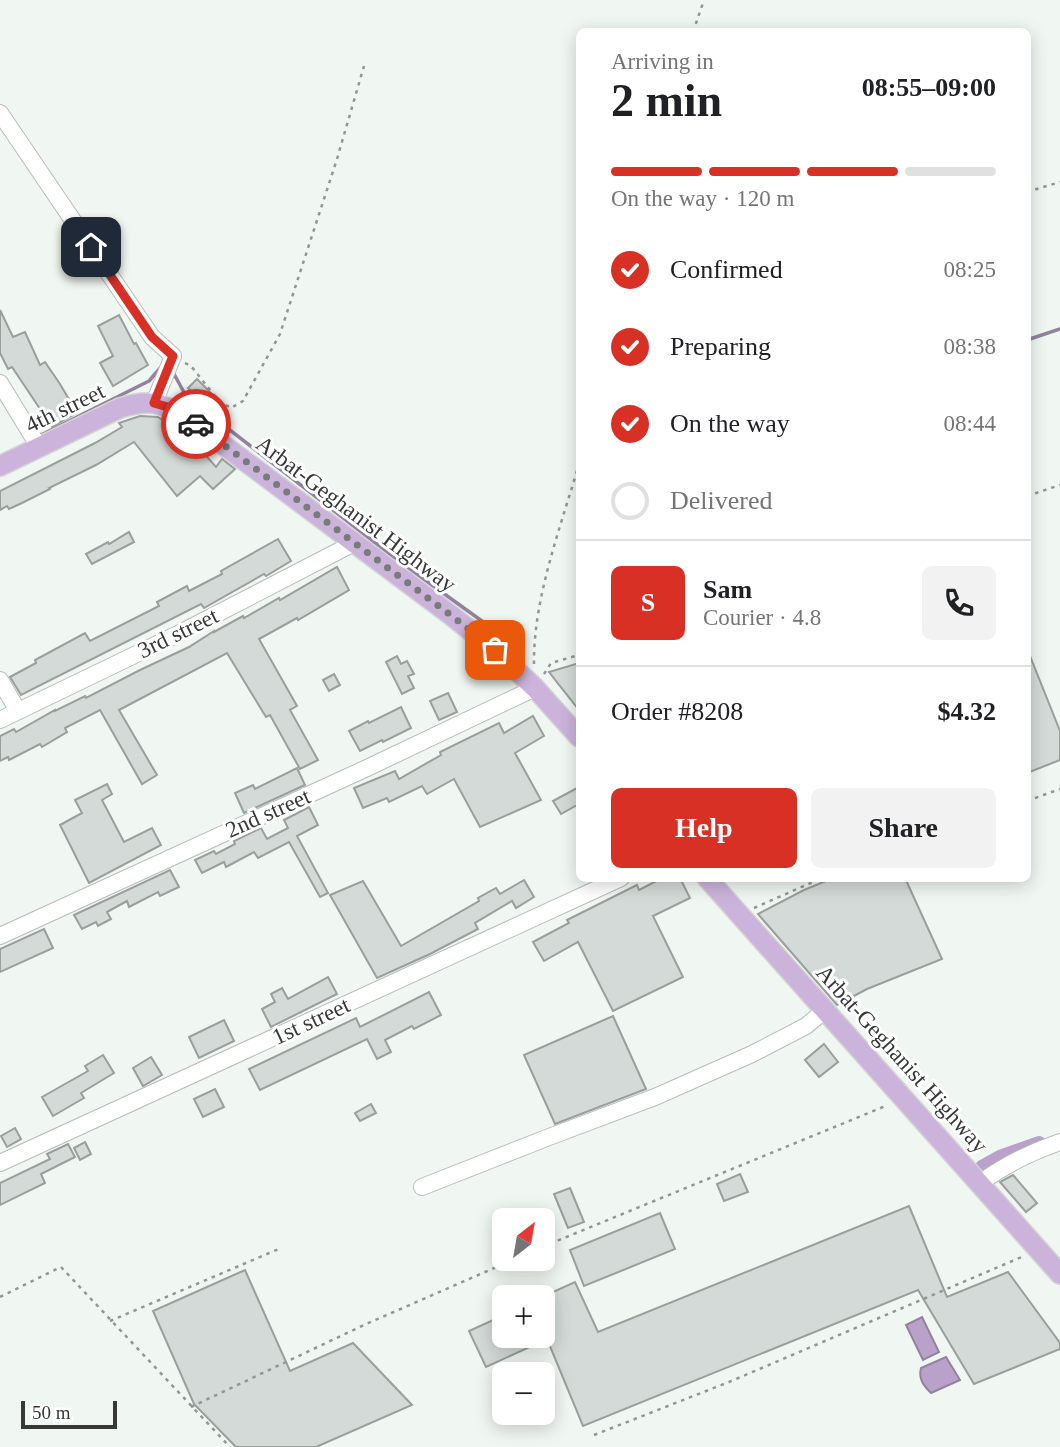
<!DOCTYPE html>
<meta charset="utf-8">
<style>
body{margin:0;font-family:Georgia,serif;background:#f2f2f2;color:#202124;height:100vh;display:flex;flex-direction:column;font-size:26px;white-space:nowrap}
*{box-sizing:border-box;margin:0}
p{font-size:23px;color:#757577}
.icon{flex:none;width:38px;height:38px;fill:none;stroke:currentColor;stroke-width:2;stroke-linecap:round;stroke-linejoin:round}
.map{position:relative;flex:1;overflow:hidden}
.drawer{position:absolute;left:576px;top:28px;width:455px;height:854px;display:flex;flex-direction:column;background:#fff;border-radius:10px;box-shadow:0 4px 18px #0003}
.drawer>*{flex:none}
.needle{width:46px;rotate:31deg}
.controls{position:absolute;left:492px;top:1208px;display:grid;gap:14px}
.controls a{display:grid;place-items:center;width:63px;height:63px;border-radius:10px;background:#fff;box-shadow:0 4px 18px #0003;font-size:35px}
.scale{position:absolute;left:21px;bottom:18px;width:96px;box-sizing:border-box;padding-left:7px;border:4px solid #373938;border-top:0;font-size:19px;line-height:24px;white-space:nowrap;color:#373938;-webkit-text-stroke:5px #fff;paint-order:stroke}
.pin{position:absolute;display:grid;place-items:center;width:60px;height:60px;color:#fff;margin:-30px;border-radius:14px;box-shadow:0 4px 10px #0006}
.courier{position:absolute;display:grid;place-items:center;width:70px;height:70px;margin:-35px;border:5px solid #d93025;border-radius:50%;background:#fff;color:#222;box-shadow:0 2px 9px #0007}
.head em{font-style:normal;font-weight:800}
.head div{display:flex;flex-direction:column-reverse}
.head{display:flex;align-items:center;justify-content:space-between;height:119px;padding:0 35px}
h1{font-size:46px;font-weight:800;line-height:52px}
.bar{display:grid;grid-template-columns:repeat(4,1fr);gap:10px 7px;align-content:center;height:84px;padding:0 35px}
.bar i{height:9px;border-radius:5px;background:#e0e0e0}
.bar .selected{background:#d93025}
.bar p{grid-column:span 4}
.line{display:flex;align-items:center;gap:18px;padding:0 35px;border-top:2px solid #e0e0e0}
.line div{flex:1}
.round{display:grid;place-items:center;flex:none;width:74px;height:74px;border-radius:10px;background:#f2f2f2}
ol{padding:0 35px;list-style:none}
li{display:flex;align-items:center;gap:21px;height:77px}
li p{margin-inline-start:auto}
li .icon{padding:7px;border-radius:50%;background:#d93025;color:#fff;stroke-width:4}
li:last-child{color:#757577}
li i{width:38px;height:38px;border:4px solid #e0e0e0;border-radius:50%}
.action{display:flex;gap:14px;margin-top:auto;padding:14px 35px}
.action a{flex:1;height:80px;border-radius:10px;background:#d93025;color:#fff;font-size:28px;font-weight:800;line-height:80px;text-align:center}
.action a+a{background:#f2f2f2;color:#202124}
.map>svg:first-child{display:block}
.water{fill:#b9a1c9;stroke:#92829e;stroke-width:2}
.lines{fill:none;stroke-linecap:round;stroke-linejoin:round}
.stream{stroke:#92829e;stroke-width:3.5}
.canal{stroke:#b9a1c9;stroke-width:14}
.building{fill:#d4dad7;stroke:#999f9b;stroke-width:2}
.minor-casing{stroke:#b7bdb9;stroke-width:18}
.major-casing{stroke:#d3d3d3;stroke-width:22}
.path{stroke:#929694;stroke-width:2.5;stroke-dasharray:3.5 5;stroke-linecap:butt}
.minor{stroke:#fff;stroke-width:16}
.major{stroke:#cbb3db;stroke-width:19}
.done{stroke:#787b79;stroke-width:7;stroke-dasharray:0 12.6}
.route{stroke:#d93025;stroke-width:9}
.labels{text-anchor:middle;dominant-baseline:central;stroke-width:6;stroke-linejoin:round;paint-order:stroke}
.street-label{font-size:23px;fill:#373938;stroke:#fff}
</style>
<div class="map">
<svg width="1060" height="1447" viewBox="0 0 1060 1447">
<rect width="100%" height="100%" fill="#f0f6f2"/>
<g class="water">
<polygon points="922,1317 939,1352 923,1360 906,1325"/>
<path d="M946 1357 960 1380 931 1393C924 1386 918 1379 921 1368Z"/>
</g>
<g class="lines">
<g class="stream">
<polyline points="1027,340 1060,329"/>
<polyline points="174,374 186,396 400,562 518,647"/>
<polyline points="41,435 149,381 161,367"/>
</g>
<polyline class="canal" points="982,1167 1002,1156 1039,1143"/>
</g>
<g class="building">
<polygon points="0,310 13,337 25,332 40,365 45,362 60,384 77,413 52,427 12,367 8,369 0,353"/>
<polygon points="119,315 134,344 136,343 148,365 113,386 100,363 113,356 98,326"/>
<polygon points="197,379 216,398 207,407 188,388"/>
<polygon points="140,416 158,417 192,440 216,467 222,459 235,469 213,489 200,476 177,496 134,442 96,465 49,488 50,489 22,503 9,509 7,506 0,510 0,491 95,443 122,427 119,423"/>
<polygon points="129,532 134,542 92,564 86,554 108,542 109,544"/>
<polygon points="278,539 291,561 266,576 264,574 204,608 201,604 21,695 10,677 36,663 35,660 85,633 90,641 159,606 157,602 187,586 189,591 222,574 221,571"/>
<polygon points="337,567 349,590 298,620 297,618 259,639 297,706 290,710 318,760 300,769 270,715 266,717 227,653 119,710 157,775 142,784 100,710 65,728 67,732 42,747 40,744 9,760 8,757 0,761 0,736 14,729 16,732 55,710 55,711 85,696 86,698 140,670 189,647 214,631 214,632 243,616 244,618 279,598 280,600"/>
<polygon points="1028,651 1060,731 1060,760 1027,773"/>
<polygon points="397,656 401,664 407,661 414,674 408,676 414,688 402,694 386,662"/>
<polygon points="579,663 579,710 549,672"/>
<polygon points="334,674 340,685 329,691 323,680"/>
<polygon points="448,693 457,712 439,720 430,701"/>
<polygon points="401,707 411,728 383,742 382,740 360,751 349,731 368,721 369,723"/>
<polygon points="533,716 544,736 515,753 541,800 480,827 454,779 427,794 422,786 389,802 387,798 363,808 354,788 395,771 399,779 441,755 440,752 499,723 504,733"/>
<polygon points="297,768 305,785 244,813 235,793 253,785 255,789"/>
<polygon points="107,784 112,794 102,800 124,842 152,828 161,845 89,883 60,825 82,813 75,800"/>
<polygon points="579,787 579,804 561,814 553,801"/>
<polygon points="309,807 318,825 297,836 328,893 320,897 289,842 258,858 254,852 226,867 224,862 202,873 195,860 214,851 216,854 235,844 234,841 261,828 267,839 288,828 284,820"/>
<polygon points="170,870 179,887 160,896 158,892 129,907 127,901 107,912 111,919 98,926 96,922 82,929 74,915"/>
<polygon points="662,878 680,878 690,898 653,916 683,977 613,1011 578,942 544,961 533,942 569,923 567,920 637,885 639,890"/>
<polygon points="833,878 905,878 942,959 867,989 837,1005 758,914 804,890"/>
<polygon points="524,880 534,897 516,908 512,901 475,923 478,929 430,954 377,978 330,895 363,881 401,946 479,901 478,898 496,888 500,894"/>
<polygon points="44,929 53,948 0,972 0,949"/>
<polygon points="328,977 337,994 271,1027 262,1009 275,1002 271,994 282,988 288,999"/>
<polygon points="429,992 441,1015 414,1029 412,1026 385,1040 391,1052 377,1059 367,1039 260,1090 249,1069 356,1018 360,1027"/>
<polygon points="613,1016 646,1089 555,1124 524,1055"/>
<polygon points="224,1020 234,1041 199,1058 189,1037"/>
<polygon points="824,1044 838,1062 819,1077 805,1060"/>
<polygon points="103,1055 114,1073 81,1093 84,1098 53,1116 42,1097 88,1071 85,1066"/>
<polygon points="151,1057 162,1075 143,1086 133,1068"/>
<polygon points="215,1089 224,1107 203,1117 194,1099"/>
<polygon points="371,1104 376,1113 360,1121 355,1113"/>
<polygon points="15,1128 21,1139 7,1147 1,1136"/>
<polygon points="85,1142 91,1154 80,1160 74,1148"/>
<polygon points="68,1144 75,1157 41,1174 45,1183 0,1205 0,1183 50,1159 47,1154"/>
<polygon points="740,1174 748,1192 724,1201 717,1184"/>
<polygon points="1013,1175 1037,1203 1026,1212 1000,1182"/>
<polygon points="570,1188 584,1222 568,1228 554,1194"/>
<polygon points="909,1206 947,1297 1008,1272 1060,1343 1060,1349 974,1384 918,1290 583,1426 547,1339 486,1367 469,1331 504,1315 504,1335 542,1335 542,1297 575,1282 598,1332"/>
<polygon points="660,1213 675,1249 584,1286 570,1250"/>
<polygon points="245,1270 290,1371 353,1343 412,1405 316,1447 236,1447 194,1404 153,1311"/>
</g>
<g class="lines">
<defs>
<g id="minor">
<polyline points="0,113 152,337 173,356 154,403"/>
<polyline points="0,383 39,447"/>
<polyline points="0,680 18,711"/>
<polyline points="0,720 178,634 354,543"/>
<polyline points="0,936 367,768 535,688"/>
<polyline points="0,1163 621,878"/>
<path d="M980 1183C1005 1165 1031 1152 1060 1142"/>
<polyline points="422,1187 549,1137 655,1097 752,1054 806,1026 825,1010"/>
</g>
<g id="major">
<path d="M0 466 120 408C149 399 160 402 186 417L452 616 495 650 535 688 579 737"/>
<polyline points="707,878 1060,1274"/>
</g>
</defs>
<use href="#minor" class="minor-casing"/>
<use href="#major" class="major-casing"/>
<g class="path">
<polyline points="693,32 704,0"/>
<polyline points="1027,192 1060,182"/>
<polyline points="185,363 191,366 219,401 231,408 243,401 280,334 337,159 364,66"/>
<polyline points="1027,496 1060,485"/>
<path d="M534 664C533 599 561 526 579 464"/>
<polyline points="544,674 551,663 579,655"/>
<polyline points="1027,801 1060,789"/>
<polyline points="754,908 822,878"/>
<polyline points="542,1247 888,1105"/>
<polyline points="0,1297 61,1267 230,1447"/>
<polyline points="110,1321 281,1248"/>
<polyline points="191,1407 364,1325 517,1258"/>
<polyline points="594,1435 729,1382 1024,1256"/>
</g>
<use href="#minor" class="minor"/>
<use href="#major" class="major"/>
</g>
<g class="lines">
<polyline class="done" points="196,424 452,616 495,650"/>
<polyline class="route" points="91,247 152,337 173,356 154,403 171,408 196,424"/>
</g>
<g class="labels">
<g class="street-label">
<text transform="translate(65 408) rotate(-26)">4th street</text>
<text transform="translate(356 514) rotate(37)">Arbat-Geghanist Highway</text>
<text transform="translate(178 633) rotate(-26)">3rd street</text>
<text transform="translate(268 813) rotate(-24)">2nd street</text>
<text transform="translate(311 1021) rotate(-25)">1st street</text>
<text transform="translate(902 1059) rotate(48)">Arbat-Geghanist Highway</text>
</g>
</g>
</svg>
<div class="controls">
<a><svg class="needle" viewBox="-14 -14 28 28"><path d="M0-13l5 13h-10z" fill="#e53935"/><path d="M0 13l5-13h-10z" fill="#757577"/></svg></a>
<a>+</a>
<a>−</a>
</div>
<div class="scale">50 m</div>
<div class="pin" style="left:495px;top:650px;background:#ea580c"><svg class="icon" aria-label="bag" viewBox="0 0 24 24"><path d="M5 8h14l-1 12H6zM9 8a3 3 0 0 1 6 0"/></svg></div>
<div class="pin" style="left:91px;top:247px;background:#1f2937"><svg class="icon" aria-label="home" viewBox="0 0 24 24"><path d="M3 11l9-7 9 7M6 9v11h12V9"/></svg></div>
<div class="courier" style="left:196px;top:424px"><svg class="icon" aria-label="car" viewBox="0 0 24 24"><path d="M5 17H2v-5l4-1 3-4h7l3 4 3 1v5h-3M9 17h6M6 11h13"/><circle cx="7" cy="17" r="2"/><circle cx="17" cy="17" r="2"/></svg></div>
<section class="drawer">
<div class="head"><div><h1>2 min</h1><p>Arriving in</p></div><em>08:55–09:00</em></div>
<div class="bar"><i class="selected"></i><i class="selected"></i><i class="selected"></i><i></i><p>On the way · 120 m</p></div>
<ol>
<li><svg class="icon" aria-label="check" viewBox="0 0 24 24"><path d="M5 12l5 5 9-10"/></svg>Confirmed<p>08:25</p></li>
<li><svg class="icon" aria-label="check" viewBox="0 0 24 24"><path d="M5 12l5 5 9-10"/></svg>Preparing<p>08:38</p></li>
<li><svg class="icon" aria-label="check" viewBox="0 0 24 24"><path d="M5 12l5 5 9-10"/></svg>On the way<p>08:44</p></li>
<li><i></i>Delivered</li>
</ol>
<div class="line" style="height:126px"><b class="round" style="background:#d93025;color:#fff">S</b><div><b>Sam</b><p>Courier · 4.8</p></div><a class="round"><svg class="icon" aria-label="phone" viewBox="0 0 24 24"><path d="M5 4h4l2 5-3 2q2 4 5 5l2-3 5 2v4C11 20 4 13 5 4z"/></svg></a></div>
<div class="line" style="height:91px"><div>Order #8208</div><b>$4.32</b></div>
<div class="action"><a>Help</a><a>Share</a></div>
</section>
</div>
